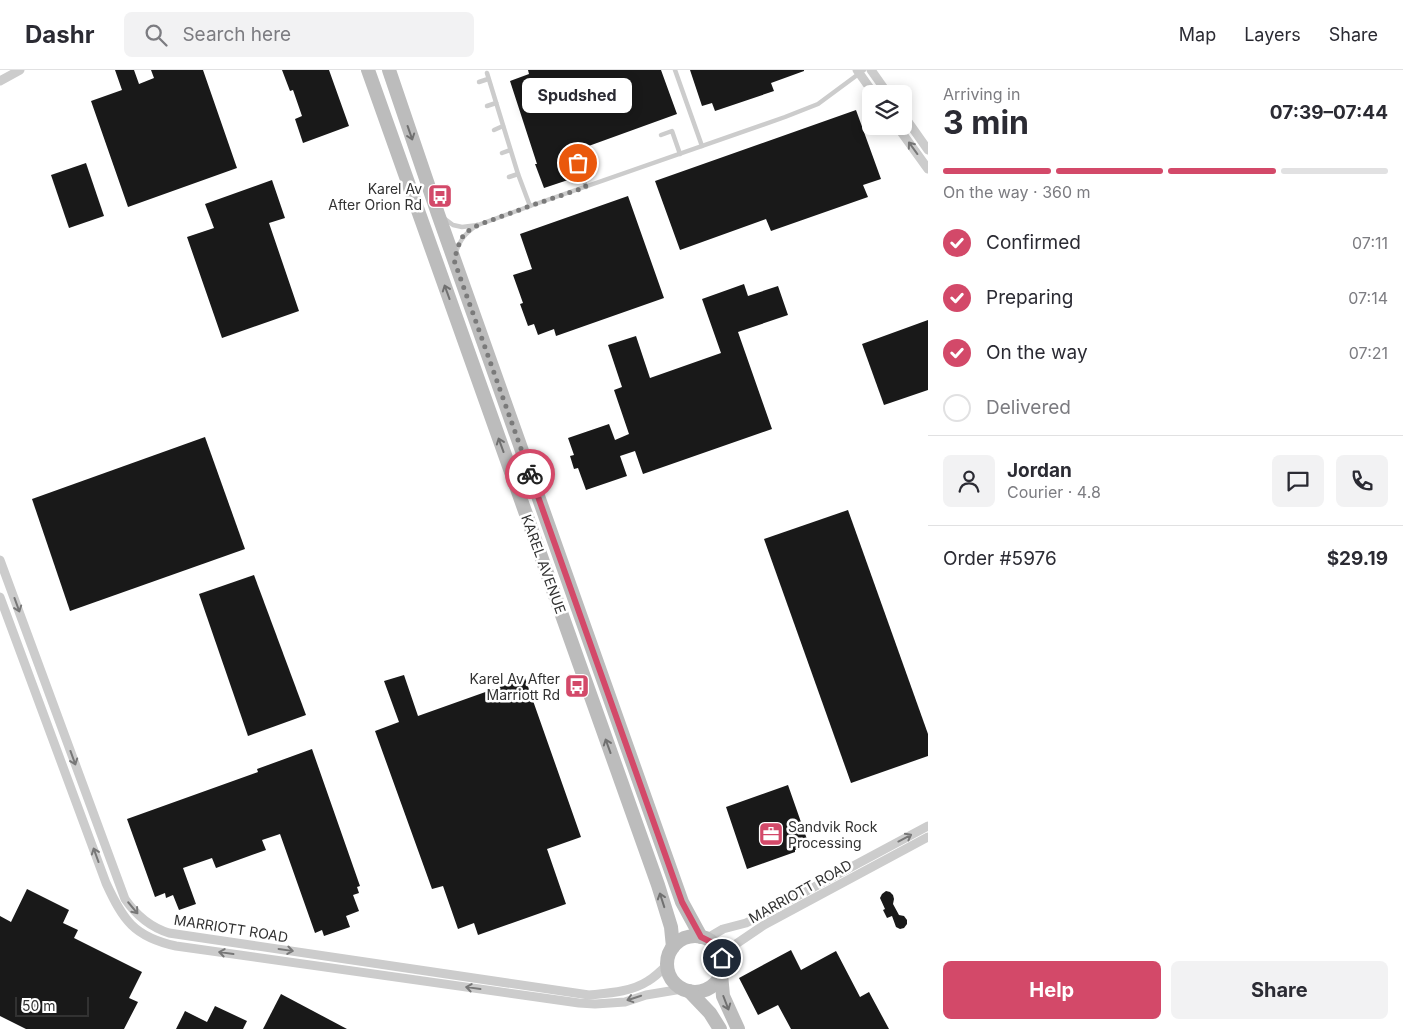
<!DOCTYPE html>
<meta charset="utf-8">
<style>
body{margin:0;font-family:Inter,sans-serif;background:#f2f2f3;color:#2b2b33;height:100vh;display:flex;flex-direction:column;font-size:19px;white-space:nowrap}
*{box-sizing:border-box;margin:0}
p{font-size:16px;color:#7c7c81}
.icon{flex:none;width:28px;height:28px;fill:none;stroke:currentColor;stroke-width:2;stroke-linecap:round;stroke-linejoin:round}
.map{position:relative;flex:1;overflow:hidden}
.panel{display:flex;flex-direction:column;background:#fff;width:475px}
.panel>*{flex:none}
.buttons{position:absolute;left:862px;top:15px;display:grid;gap:10px}
.buttons a{display:grid;place-items:center;width:50px;height:50px;border-radius:8px;background:#fff;box-shadow:0 2px 12px #0003;font-size:25px}
.scale{position:absolute;left:15px;bottom:12px;width:74px;box-sizing:border-box;padding-left:5px;border:2px solid #323232;border-top:0;font-size:14px;line-height:18px;white-space:nowrap;color:#323232;-webkit-text-stroke:4px #fff;paint-order:stroke}
.pin{position:absolute;display:grid;place-items:center;width:42px;height:42px;color:#fff;margin:-21px;border:2px solid #fff;border-radius:50%;box-shadow:0 1px 5px #0007}
.courier{position:absolute;display:grid;place-items:center;width:50px;height:50px;margin:-25px;border:4px solid #d34969;border-radius:50%;background:#fff;color:#222;box-shadow:0 1px 6px #0007}
.bubble{position:absolute;height:35px;border-radius:8px;background:#fff;box-shadow:0 2px 12px #0003;font-size:16px;font-weight:700;line-height:35px;text-align:center}
.headline em{font-style:normal;font-weight:700}
.headline div{display:flex;flex-direction:column-reverse}
.headline{display:flex;align-items:center;justify-content:space-between;height:85px;padding:0 15px}
h1{font-size:32px;font-weight:700;line-height:38px}
.bar{display:grid;grid-template-columns:repeat(4,1fr);gap:8px 5px;align-content:center;height:60px;padding:0 15px}
.bar i{height:6px;border-radius:4px;background:#e1e1e2}
.bar .active{background:#d34969}
.bar p{grid-column:span 4}
.line{display:flex;align-items:center;gap:12px;padding:0 15px;border-top:1px solid #e1e1e2}
.line div{flex:1}
.round{display:grid;place-items:center;flex:none;width:52px;height:52px;border-radius:8px;background:#f2f2f3}
ol{padding:0 15px;list-style:none}
li{display:flex;align-items:center;gap:15px;height:55px}
li p{margin-inline-start:auto}
li .icon{padding:5px;border-radius:50%;background:#d34969;color:#fff;stroke-width:4}
li:last-child{color:#7c7c81}
li i{width:28px;height:28px;border:2px solid #e1e1e2;border-radius:50%}
.action{display:flex;gap:10px;margin-top:auto;padding:10px 15px}
.action a{flex:1;height:58px;border-radius:8px;background:#d34969;color:#fff;font-size:20px;font-weight:700;line-height:58px;text-align:center}
.action a+a{background:#f2f2f3;color:#2b2b33}
header{display:flex;align-items:center;gap:30px;box-sizing:border-box;height:70px;padding:0 25px;background:#fff;border-bottom:1px solid #e1e1e2}
header strong{font-size:24px}
nav{display:flex;gap:28px;margin-inline-start:auto;font-size:18px}
.search{width:350px;height:45px;background:#f2f2f3;display:flex;align-items:center;gap:12px;box-sizing:border-box;padding:0 18px;border-radius:8px;color:#7c7c81;font-size:19px}
main{display:flex;flex:1;min-height:0}
.map>svg:first-child{display:block}
.building{fill:#191919}
.lines{fill:none;stroke-linecap:round;stroke-linejoin:round}
.service{stroke:#ccc;stroke-width:4.5}
.minor{stroke:#ccc;stroke-width:9}
.secondary{stroke:#bcbcbc;stroke-width:14}
.oneway{stroke:#707070}
.oneway2{stroke:#777}
.done{stroke:#7a7a7a;stroke-width:5;stroke-dasharray:0 9}
.route{stroke:#d34969;stroke-width:6}
.labels{text-anchor:middle;dominant-baseline:central;stroke-width:5;stroke-linejoin:round;paint-order:stroke}
.poi-label{font-size:14px;fill:#323232;stroke:#fff;text-anchor:end}
.street-label{font-size:14px;fill:#323232;stroke:#fff}
</style>
<header>
<strong>Dashr</strong>
<div class="search"><svg class="icon" aria-label="search" viewBox="0 0 24 24"><circle cx="10" cy="10" r="6"/><path d="M15 15l6 6"/></svg>Search here</div>
<nav><a>Map</a><a>Layers</a><a>Share</a></nav>
</header>
<main>
<div class="map">
<svg width="928" height="959" viewBox="0 0 928 959">
<rect width="100%" height="100%" fill="#fff"/>
<g class="building">
<polygon points="115,0 134,0 139,14 154,8 151,0 203,0 237,98 128,137 91,31 122,20"/>
<polygon points="282,0 329,0 349,56 303,73 295,49 302,46 293,20 290,21"/>
<polygon points="528,0 661,0 677,44 561,86 568,110 544,118 535,94 537,94 510,11 529,4"/>
<polygon points="690,0 804,0 804,1 771,13 774,21 715,41 712,33 702,36"/>
<polygon points="856,40 881,109 863,115 868,127 771,161 766,149 680,180 655,111"/>
<polygon points="86,93 104,146 69,158 51,105"/>
<polygon points="272,110 285,148 269,153 299,241 222,268 187,167 214,158 205,134"/>
<polygon points="628,126 664,228 556,266 554,259 538,265 534,254 528,256 520,234 523,233 513,205 532,199 520,164"/>
<polygon points="744,214 748,226 778,216 788,245 738,262 772,359 643,404 635,381 620,386 627,406 586,420 578,398 574,399 570,386 574,385 568,368 609,354 615,370 629,364 614,320 622,317 608,275 636,266 650,308 721,283 702,229"/>
<polygon points="928,250 928,320 884,335 862,274"/>
<polygon points="205,367 245,479 70,541 32,429"/>
<polygon points="848,440 928,664 928,686 851,713 764,469"/>
<polygon points="254,505 306,645 248,666 199,524"/>
<polygon points="404,605 418,646 525,608 581,767 547,779 566,834 478,865 474,853 458,859 443,816 432,819 375,661 399,652 384,611"/>
<polygon points="312,679 360,816 357,817 359,823 353,825 359,841 346,846 350,857 324,866 322,860 315,863 280,764 262,770 266,780 216,798 212,788 183,798 196,834 179,840 173,825 166,828 165,823 155,827 127,749 258,702 257,699"/>
<polygon points="788,715 809,775 795,780 795,782 747,799 726,737"/>
<polygon points="27,819 69,840 63,853 78,860 74,868 142,902 129,928 138,932 124,959 26,959 0,946 0,846 11,852"/>
<polygon points="886,821 890,822 893,825 894,829 893,834 899,845 904,846 907,850 907,854 904,858 900,859 896,857 892,846 887,848 883,840 885,839 880,828 882,824"/>
<polygon points="791,880 801,900 836,881 860,927 869,922 889,959 791,959 778,935 758,945 739,908"/>
<polygon points="281,924 347,959 263,959"/>
<polygon points="215,936 247,951 243,959 176,959 185,941 207,952"/>
</g>
<g class="lines">
<g class="service">
<polyline points="675,0 702,76"/>
<polyline points="487,3 518,104 530,136"/>
<polyline points="479,12 488,9"/>
<polyline points="487,36 496,33"/>
<polyline points="494,60 503,56"/>
<polyline points="661,65 672,61 680,84"/>
<polyline points="502,83 510,80"/>
<polyline points="586,90 578,93 586,117"/>
<polyline points="509,107 518,104"/>
<polyline points="445,149 453,155 462,157 478,155 530,136 785,47 818,34 864,0"/>
<path d="M456 182C461 168 465 164 477 155"/>
</g>
<g class="minor">
<polyline points="857,0 874,24"/>
<polyline points="871,0 888,24"/>
<polyline points="0,11 20,0"/>
<polyline points="904,46 928,80"/>
<polyline points="897,56 928,99"/>
<path d="M0 490 125 829C136 845 150 857 169 863L589 925C609 923 631 922 648 911 655 907 661 901 667 895"/>
<path d="M0 527 106 813C123 850 134 867 176 876L579 933 595 934 625 932 646 925 682 919"/>
<polyline points="706,869 723,859 746,853 760,846 928,756"/>
<polyline points="723,896 730,881 736,874 764,855 928,767"/>
</g>
<g class="secondary">
<polyline points="368,0 658,815 671,857 673,877"/>
<polyline points="389,0 438,144 682,832 701,867"/>
<circle cx="695" cy="894" r="28"/>
<polyline points="721,904 723,926 738,959"/>
<polyline points="689,921 710,943 720,959"/>
</g>
</g>
<defs><path id="oneway-shaft" d="M-6 0H5M1.5-3L5.5 0L1.5 3" fill="none" stroke-width="1.6" stroke-linecap="round" stroke-linejoin="round" transform="scale(1.25)"/></defs>
<g class="oneway">
<use href="#oneway-shaft" transform="translate(410 63) rotate(71)"/>
<use href="#oneway-shaft" transform="translate(447 222) rotate(-110)"/>
<use href="#oneway-shaft" transform="translate(501 375) rotate(-110)"/>
<use href="#oneway-shaft" transform="translate(608 676) rotate(-110)"/>
<use href="#oneway-shaft" transform="translate(662 830) rotate(-108)"/>
<use href="#oneway-shaft" transform="translate(726 933) rotate(69)"/>
</g>
<g class="oneway2">
<use href="#oneway-shaft" transform="translate(913 78) rotate(-126)"/>
<use href="#oneway-shaft" transform="translate(17 535) rotate(70)"/>
<use href="#oneway-shaft" transform="translate(73 688) rotate(70)"/>
<use href="#oneway-shaft" transform="translate(905 768) rotate(-28)"/>
<use href="#oneway-shaft" transform="translate(96 785) rotate(-110)"/>
<use href="#oneway-shaft" transform="translate(133 838) rotate(50)"/>
<use href="#oneway-shaft" transform="translate(286 880) rotate(8)"/>
<use href="#oneway-shaft" transform="translate(226 883) rotate(-172)"/>
<use href="#oneway-shaft" transform="translate(473 918) rotate(-172)"/>
<use href="#oneway-shaft" transform="translate(634 928) rotate(162)"/>
</g>
<g class="lines">
<polyline class="done" points="530,404 454,190 460,171 465,163 478,155 530,136 586,117 578,93"/>
<polyline class="route" points="530,404 682,832 701,867 713,873 719,880 722,888"/>
</g>
<defs>
<symbol id="bus-square" viewBox="-11 -11 22 22"><rect x="-9" y="-9" width="18" height="18" rx="4" fill="#d34969" stroke="#fff"/><path d="M-5-6H5V4H4V6H2V4H-2V6H-4V4H-5ZM-3.5-4V0h7V-4ZM-3.5 1.2v1.5H-2V1.2ZM2 1.2v1.5H3.5V1.2Z" fill="#fff"/></symbol>
<symbol id="office-square" viewBox="-11 -11 22 22"><rect x="-9" y="-9" width="18" height="18" rx="4" fill="#d34969" stroke="#fff"/><path d="M-6-3h4V-5.5h4V-3h4V5H-6ZM-1-4.5V-3h2v-1.5ZM-6 0V1H6V0Z" fill="#fff"/></symbol>
</defs>
<g fill-rule="evenodd">
<use href="#bus-square" x="426" y="112" width="28" height="28"/>
<use href="#bus-square" x="563" y="602" width="28" height="28"/>
<use href="#office-square" x="757" y="750" width="28" height="28"/>
</g>
<g class="labels">
<g class="poi-label">
<text x="422" y="118">Karel Av<tspan x="422" dy="16">After Orion Rd</tspan></text>
<text x="560" y="608">Karel Av After<tspan x="560" dy="16">Marriott Rd</tspan></text>
<text x="788" y="756" text-anchor="start">Sandvik Rock<tspan x="788" dy="16">Processing</tspan></text>
</g>
<g class="street-label">
<text transform="translate(544 494) rotate(70)">KAREL AVENUE</text>
<text transform="translate(800 821) rotate(-29)">MARRIOTT ROAD</text>
<text transform="translate(231 858) rotate(9)">MARRIOTT ROAD</text>
</g>
</g>
</svg>
<div class="buttons">
<a><svg class="icon" aria-label="layers" viewBox="0 0 24 24"><path d="M12 4l9 5-9 5-9-5zM3 14l9 5 9-5"/></svg></a>
</div>
<div class="scale">50 m</div>
<div class="pin" style="left:578px;top:93px;background:#ea580c"><svg class="icon" aria-label="bag" viewBox="0 0 24 24"><path d="M5 8h14l-1 12H6zM9 8a3 3 0 0 1 6 0"/></svg></div>
<div class="pin" style="left:722px;top:888px;background:#1f2937"><svg class="icon" aria-label="home" viewBox="0 0 24 24"><path d="M3 11l9-7 9 7M6 9v11h12V9"/></svg></div>
<div class="courier" style="left:530px;top:404px"><svg class="icon" aria-label="bike" viewBox="0 0 24 24"><circle cx="6" cy="16" r="4"/><circle cx="18" cy="16" r="4"/><path d="M6 16l4-8h5l3 8M10 8l3 8H6M13 5h3"/></svg></div>
<div class="bubble" style="left:522px;top:8px;width:110px">Spudshed</div>
</div>
<section class="panel">
<div class="headline"><div><h1>3 min</h1><p>Arriving in</p></div><em>07:39–07:44</em></div>
<div class="bar"><i class="active"></i><i class="active"></i><i class="active"></i><i></i><p>On the way · 360 m</p></div>
<ol>
<li><svg class="icon" aria-label="check" viewBox="0 0 24 24"><path d="M5 12l5 5 9-10"/></svg>Confirmed<p>07:11</p></li>
<li><svg class="icon" aria-label="check" viewBox="0 0 24 24"><path d="M5 12l5 5 9-10"/></svg>Preparing<p>07:14</p></li>
<li><svg class="icon" aria-label="check" viewBox="0 0 24 24"><path d="M5 12l5 5 9-10"/></svg>On the way<p>07:21</p></li>
<li><i></i>Delivered</li>
</ol>
<div class="line" style="height:90px"><a class="round"><svg class="icon" aria-label="person" viewBox="0 0 24 24"><circle cx="12" cy="8" r="4"/><path d="M4 21q1-7 8-7t8 7"/></svg></a><div><b>Jordan</b><p>Courier · 4.8</p></div><a class="round"><svg class="icon" aria-label="chat" viewBox="0 0 24 24"><path d="M4 5h16v11H9l-5 4z"/></svg></a><a class="round"><svg class="icon" aria-label="phone" viewBox="0 0 24 24"><path d="M5 4h4l2 5-3 2q2 4 5 5l2-3 5 2v4C11 20 4 13 5 4z"/></svg></a></div>
<div class="line" style="height:65px"><div>Order #5976</div><b>$29.19</b></div>
<div class="action"><a>Help</a><a>Share</a></div>
</section>
</main>
